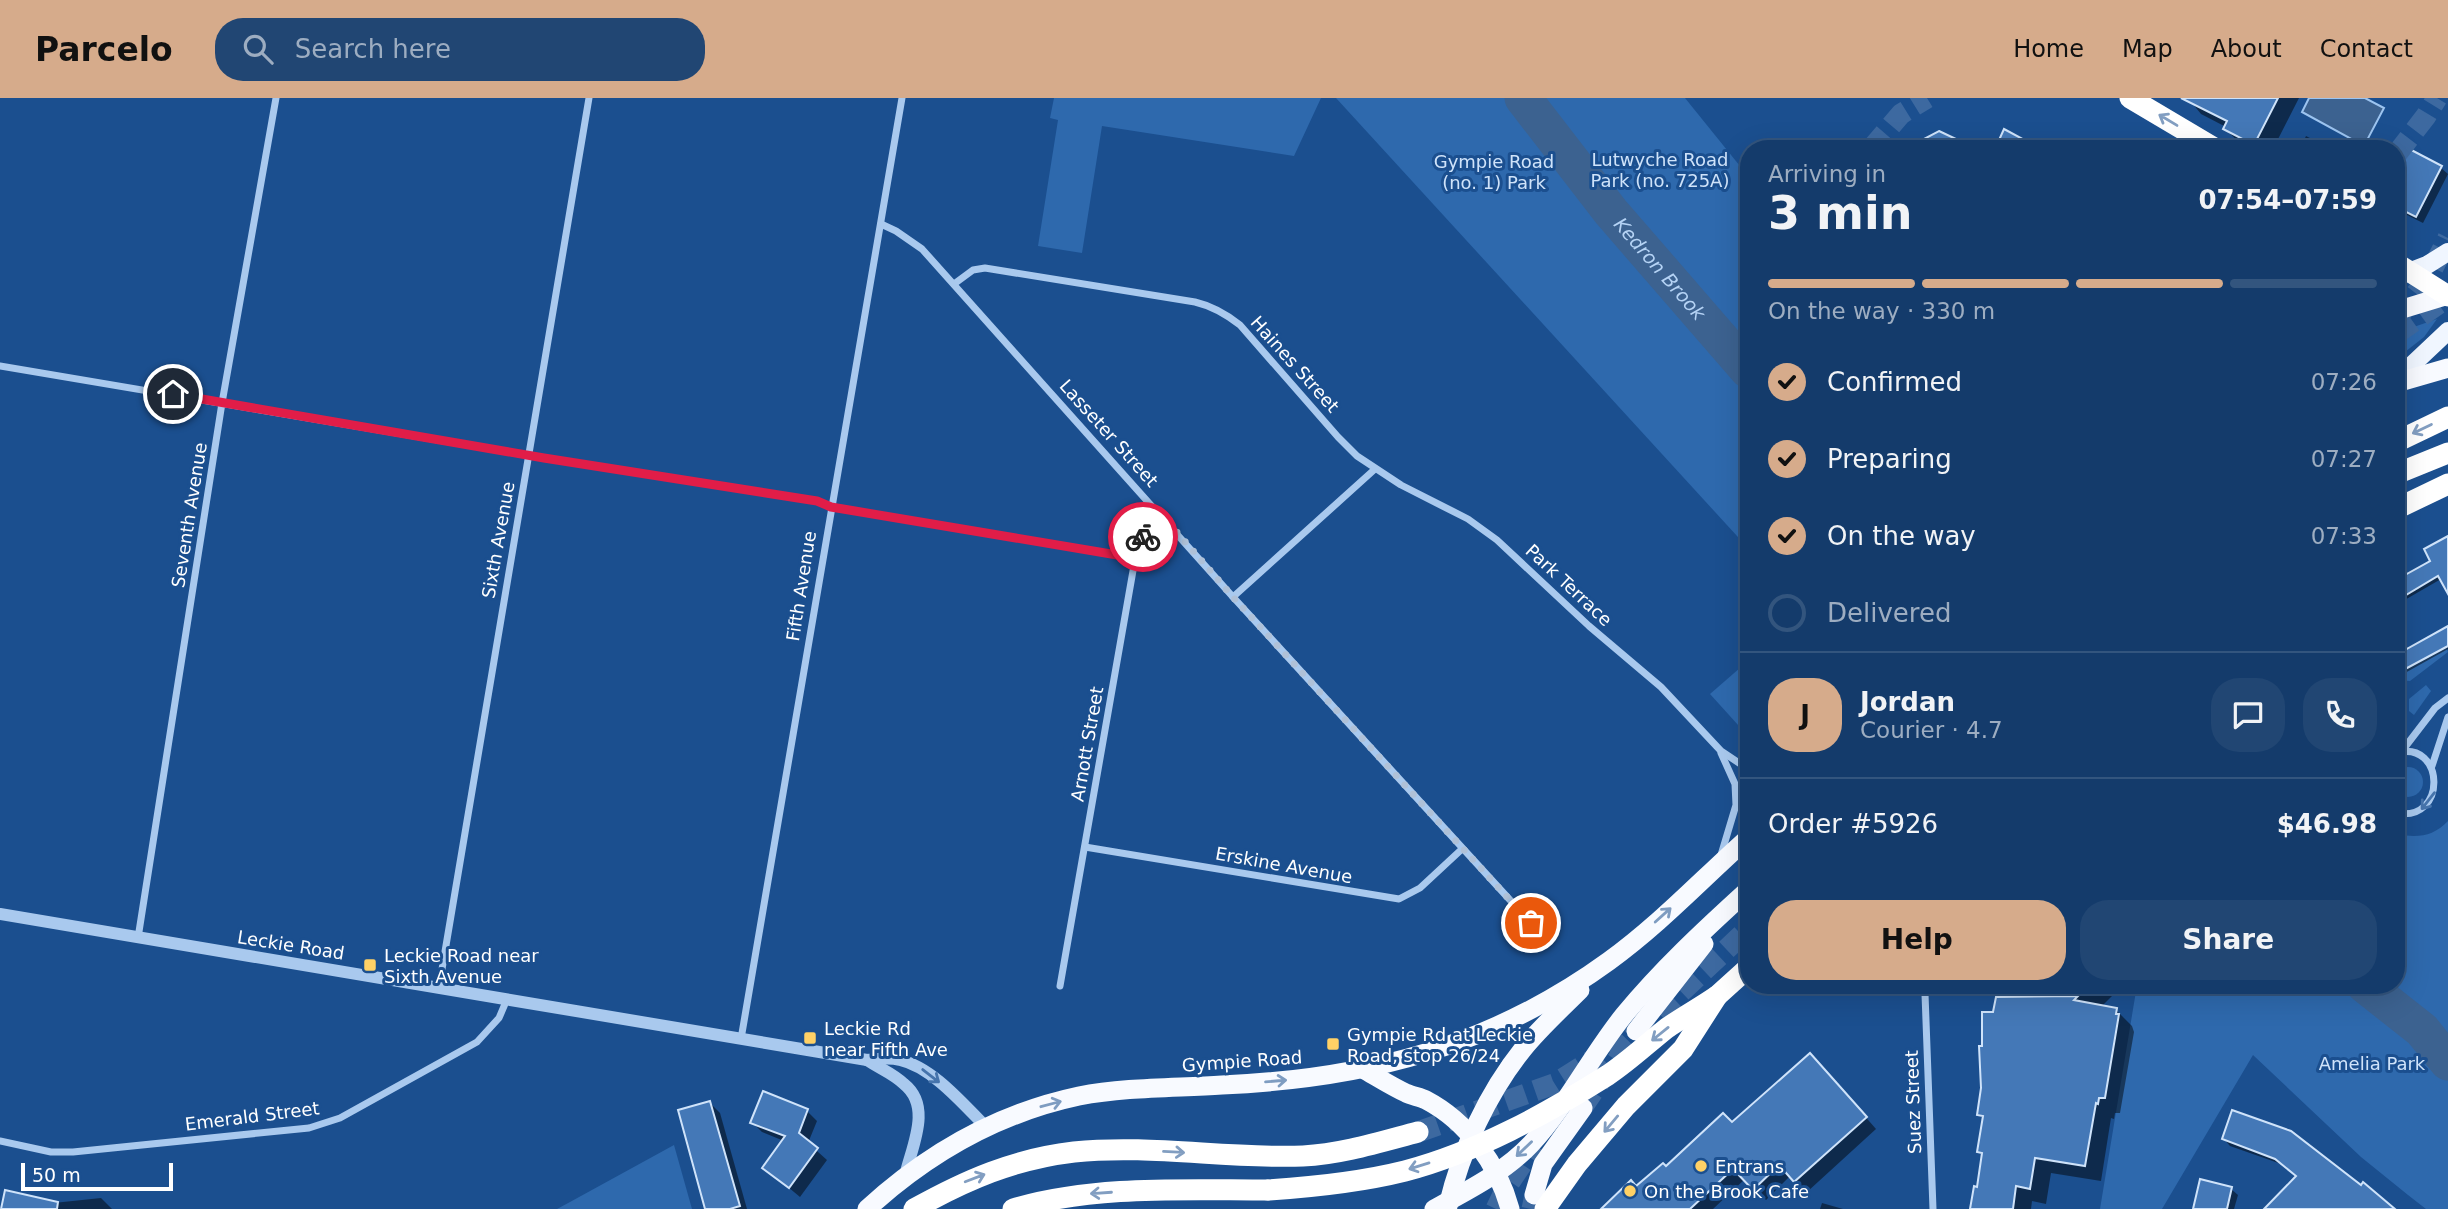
<!DOCTYPE html>
<meta charset="utf-8">
<style>
body{margin:0;font-family:"DejaVu Sans",sans-serif;background:#214673;color:#f1f3f6;height:100vh;display:flex;flex-direction:column;font-size:26px;white-space:nowrap}
*{box-sizing:border-box;margin:0}
p{font-size:23px;color:#9dadc1}
.icon{flex:none;width:38px;height:38px;fill:none;stroke:currentColor;stroke-width:2;stroke-linecap:round;stroke-linejoin:round}
.map{position:relative;flex:1;overflow:hidden}
.side{position:absolute;left:1740px;top:42px;width:665px;height:854px;display:flex;flex-direction:column;background:#143b6b;border-radius:28px;box-shadow:0 7px 28px #0002,0 0 0 2px #33557e}
.side>*{flex:none}
.scale{position:absolute;left:21px;bottom:18px;width:152px;box-sizing:border-box;padding-left:7px;border:4px solid #fff;border-top:0;font-size:19px;line-height:24px;white-space:nowrap;color:#fff;-webkit-text-stroke:5px #1b4f8f;paint-order:stroke}
.pin{position:absolute;display:grid;place-items:center;width:60px;height:60px;color:#fff;margin:-30px;border:4px solid #fff;border-radius:50%;box-shadow:0 2px 7px #0007}
.courier{position:absolute;display:grid;place-items:center;width:70px;height:70px;margin:-35px;border:5px solid #e11d48;border-radius:50%;background:#fff;color:#222;box-shadow:0 2px 9px #0007}
.summary em{font-style:normal;font-weight:600}
.summary div{display:flex;flex-direction:column-reverse}
.summary{display:flex;align-items:center;justify-content:space-between;height:119px;padding:0 28px}
h1{font-size:46px;font-weight:600;line-height:52px}
.bar{display:grid;grid-template-columns:repeat(4,1fr);gap:10px 7px;align-content:center;height:84px;padding:0 28px}
.bar i{height:9px;border-radius:5px;background:#33557e}
.bar .on{background:#d6ab8b}
.bar p{grid-column:span 4}
.line{display:flex;align-items:center;gap:18px;padding:0 28px;border-top:2px solid #33557e}
.line div{flex:1}
.round{display:grid;place-items:center;flex:none;width:74px;height:74px;border-radius:28px;background:#214673}
ol{padding:0 28px;list-style:none}
li{display:flex;align-items:center;gap:21px;height:77px}
li p{margin-inline-start:auto}
li .icon{padding:7px;border-radius:50%;background:#d6ab8b;color:#111;stroke-width:4}
li:last-child{color:#9dadc1}
li i{width:38px;height:38px;border:4px solid #33557e;border-radius:50%}
.cta{display:flex;gap:14px;margin-top:auto;padding:14px 28px}
.cta a{flex:1;height:80px;border-radius:28px;background:#d6ab8b;color:#111;font-size:28px;font-weight:600;line-height:80px;text-align:center}
.cta a+a{background:#214673;color:#f1f3f6}
header{display:flex;align-items:center;gap:42px;box-sizing:border-box;height:98px;padding:0 35px;background:#d6ab8b;color:#111}
header strong{font-size:33px}
nav{display:flex;gap:38px;margin-inline-start:auto;font-size:24px}
.search{width:490px;height:63px;background:#214673;display:flex;align-items:center;gap:18px;box-sizing:border-box;padding:0 24px;border-radius:28px;color:#9dadc1;font-size:26px}
.map>svg:first-child{display:block}
.green{fill:#2e69ad}
.water{fill:#3c6290;stroke:#9cc4f0;stroke-width:2}
.shadow{fill:#0007}
.lines{fill:none;stroke-linecap:round;stroke-linejoin:round}
.river{stroke:#3c6290;stroke-width:37}
.building{fill:#4478b7;stroke:#cfe3fa;stroke-width:2}
.trunk-tunnel{stroke:#3d69a0;stroke-width:19;stroke-dasharray:19 10;stroke-linecap:butt}
.motorway-tunnel{stroke:#3d69a0;stroke-width:21;stroke-dasharray:21 10;stroke-linecap:butt}
.minor{stroke:#a9c9ee;stroke-width:7}
.tertiary{stroke:#a9c9ee;stroke-width:12}
.primary{stroke:#f0f6ff;stroke-width:18}
.trunk{stroke:#f8faff;stroke-width:19}
.motorway{stroke:#fff;stroke-width:21}
.motorway-bridge{stroke:#fff;stroke-width:21}
.oneway{stroke:#829ec1}
.oneway2{stroke:#4674ac}
.oneway3{stroke:#7e9cc1}
.done{stroke:#afc1d8;stroke-width:7;stroke-dasharray:0 12.6}
.route{stroke:#e11d48;stroke-width:9}
.poi-dot{fill:#ffd166;stroke:#1b4f8f;stroke-width:2.5}
.labels{text-anchor:middle;dominant-baseline:central;stroke-width:6;stroke-linejoin:round;paint-order:stroke}
.park-label{font-size:18px;fill:#cfe3fa;stroke:#1b4f8f}
.street-label{font-size:18px;fill:#fff;stroke:#1b4f8f}
.poi-label{font-size:18px;fill:#fff;stroke:#1b4f8f;text-anchor:start}
.water-label{font-size:19px;font-style:italic;fill:#b5d3f5;stroke:#1b4f8f}
</style>
<header>
<strong>Parcelo</strong>
<div class="search"><svg class="icon" aria-label="search" viewBox="0 0 24 24"><circle cx="10" cy="10" r="6"/><path d="M15 15l6 6"/></svg>Search here</div>
<nav><a>Home</a><a>Map</a><a>About</a><a>Contact</a></nav>
</header>
<div class="map">
<svg width="2448" height="1111" viewBox="0 0 2448 1111">
<rect width="100%" height="100%" fill="#1b4f8f"/>
<g class="green">
<polygon points="1054,0 1321,0 1294,58 1102,28 1082,155 1038,148 1058,22 1050,20"/>
<polygon points="1336,0 1685,0 1748,78 1748,450"/>
<polygon points="2437,221 2424,239 2396,261 2396,235"/>
<polygon points="2446,549 2448,554 2410,583 2396,582 2396,576"/>
<polygon points="1748,563 1748,638 1710,596"/>
<polygon points="2426,587 2431,593 2414,617 2409,613 2409,601"/>
<circle cx="2408" cy="684" r="15"/>
<path d="M2448 723V1111H2426L2408 1097 2361 1059 2253 957 2162 1111H2100L2137 887H2396V736C2417 740 2433 739 2448 723Z"/>
<polygon points="674,1047 692,1111 557,1111 570,1104"/>
</g>
<polygon class="water" points="2309,0 2365,0 2384,10 2364,48 2302,14"/>
<g class="shadow">
<polygon points="2188,0 2299,0 2273,51 2251,51 2240,45 2225,31 2226,29 2201,16"/>
<polygon points="2306,38 2331,51 2300,51"/>
<polygon points="2392,44 2441,70 2448,76 2423,125 2403,115 2399,124 2396,123 2396,51 2389,51"/>
<polygon points="2448,440 2448,477 2396,507 2396,484 2433,464"/>
<polygon points="2448,530 2448,551 2396,580 2396,559"/>
<polygon points="2396,609 2400,618 2396,620"/>
<polygon points="2029,887 2121,889 2101,909 2116,912 2132,928 2134,934 2120,1015 2115,1015 2114,1021 2111,1020 2101,1083 2051,1075 2046,1106 2032,1103 2031,1111 1972,1111 1979,1091 1984,1058 1978,1053 1984,1021 1979,1016 1997,898 2039,898"/>
<polygon points="1821,968 1876,1031 1807,1094 1791,1077 1766,1102 1745,1081 1713,1111 1608,1111"/>
<polygon points="710,1005 720,1015 747,1111 707,1111"/>
<polygon points="807,1013 817,1023 808,1045 827,1062 800,1099 764,1069 784,1043 762,1034 752,1024"/>
<polygon points="2290,1035 2322,1111 2265,1111 2298,1079 2284,1067 2230,1048 2224,1041"/>
<polygon points="2201,1083 2231,1091 2238,1097 2234,1111 2193,1111"/>
<polygon points="101,1100 112,1111 2,1111 44,1106"/>
<polygon points="1822,1105 1843,1111 1820,1111"/>
</g>
<g class="lines">
<g class="river">
<path id="s1" d="M1523 0 1611 114 1748 272"/>
<polyline points="2365,887 2422,932 2448,964"/>
</g>
</g>
<g class="building">
<polygon points="2181,0 2278,0 2254,47 2223,31 2227,23"/>
<polygon points="2004,31 2041,51 1995,51"/>
<polygon points="1939,33 1977,51 1905,51"/>
<polygon points="2396,44 2442,68 2416,119 2396,109"/>
<polygon points="2448,438 2448,496 2438,478 2396,503 2396,482 2430,463 2424,451"/>
<polygon points="2448,528 2448,548 2396,576 2396,557"/>
<polygon points="2078,898 2074,902 2117,910 2116,916 2119,916 2105,1000 2099,1000 2098,1006 2096,1005 2085,1068 2035,1060 2030,1091 2016,1088 2013,1111 1970,1111 1974,1088 1977,1089 1982,1055 1977,1054 1983,1018 1977,1017 1981,990 1979,948 1982,948 1982,914 1993,914 1996,899"/>
<polygon points="1810,955 1867,1019 1794,1084 1779,1067 1753,1092 1733,1071 1690,1111 1601,1111 1631,1082 1636,1088 1663,1065 1666,1068 1723,1015 1732,1024"/>
<polygon points="763,993 808,1011 799,1035 818,1050 789,1090 762,1070 785,1038 750,1025"/>
<polygon points="710,1003 740,1108 730,1111 705,1111 678,1012"/>
<polygon points="2232,1012 2291,1033 2361,1087 2363,1084 2395,1111 2264,1111 2296,1078 2275,1061 2222,1041"/>
<polygon points="2200,1081 2232,1089 2227,1111 2193,1111"/>
<polygon points="5,1092 58,1104 57,1111 1,1111"/>
</g>
<g class="lines">
<g class="trunk-tunnel">
<polyline points="1583,1010 1636,933"/>
<polyline points="1531,1111 1534,1097"/>
</g>
<g class="motorway-tunnel">
<polyline points="1871,51 1901,16 1927,0"/>
<polyline points="2396,57 2426,18 2437,0"/>
<polyline points="2397,220 2428,180 2448,140"/>
<polyline points="2396,236 2448,199"/>
<polyline points="1593,981 1643,930 1748,831"/>
<polyline points="1418,1034 1554,986 1597,959"/>
<polyline points="1496,1111 1507,1088 1535,1047"/>
</g>
<g class="minor">
<polyline points="881,126 896,133 922,151 1233,499 1531,825"/>
<path d="M954 186 973 172 985 170 1195 204C1212 208 1226 216 1240 227L1338 339 1357 358 1401 387 1468 421 1497 442 1589 528 1661 589 1721 653 1748 671"/>
<polyline points="0,268 544,360 817,403 830,409 849,412 1135,460"/>
<polyline points="1233,499 1375,371"/>
<polyline points="2402,653 2435,610 2448,600"/>
<path d="M2396 655C2445 641 2448 725 2396 715"/>
<polyline points="2432,668 2448,619"/>
<polyline points="1085,749 1399,801 1420,790 1462,751"/>
<polyline points="1721,757 1736,707 1735,686 1721,655"/>
<polyline points="138,840 222,305 276,0"/>
<polyline points="1060,888 1137,450 1146,434 1163,418"/>
<polyline points="439,889 589,0"/>
<polyline points="1925,896 1933,1111"/>
<polyline points="741,941 902,0"/>
<polyline points="0,1043 51,1054 73,1054 309,1030 340,1020 477,944 499,920 507,901"/>
</g>
<g class="tertiary">
<path d="M0 816 867 962C878 961 889 959 900 962 932 969 963 1006 986 1029"/>
<path d="M867 962C879 970 894 976 904 986 933 1009 911 1050 905 1078"/>
</g>
<g class="primary">
<polyline points="2396,179 2427,167 2448,154"/>
<polyline points="2396,282 2448,233"/>
</g>
<g class="trunk">
<polyline points="2396,213 2448,197"/>
<polyline points="2396,285 2448,270"/>
<polyline points="1636,933 1704,846"/>
<path d="M1363 971C1377 979 1391 988 1406 995 1412 998 1420 999 1426 1002 1468 1024 1498 1067 1510 1111"/>
<polyline points="1534,1097 1543,1066 1583,1010"/>
<path d="M1448 1108C1461 1052 1488 995 1523 951 1540 930 1561 911 1580 892"/>
<path d="M867 1111C927 1056 999 1015 1079 998 1125 989 1174 990 1222 987 1291 984 1359 975 1425 955 1490 935 1554 903 1609 863 1659 827 1702 781 1748 740"/>
<path d="M1434 1111C1467 1093 1505 1074 1531 1046 1567 1007 1591 958 1624 917 1661 872 1705 831 1748 792"/>
</g>
<g class="motorway">
<polyline points="2130,0 2216,51"/>
<polyline points="2396,165 2448,198"/>
<polyline points="2396,344 2448,319"/>
<polyline points="2396,376 2448,355"/>
<polyline points="2396,411 2448,386"/>
<path d="M914 1111C966 1082 1014 1061 1074 1054 1150 1046 1226 1061 1303 1058 1342 1056 1380 1044 1418 1034"/>
<path d="M1013 1111C1094 1087 1183 1092 1268 1092"/>
<polyline points="1545,1111 1577,1066 1626,1008 1683,951 1717,898 1748,870"/>
</g>
<path class="motorway-bridge" d="M1268 1092C1314 1089 1361 1084 1405 1073 1477 1054 1546 1016 1608 977 1629 963 1648 945 1667 930 1683 919 1701 909 1717 898"/>
</g>
<defs><path id="oneway-shaft" d="M-6 0H5M1.5-3L5.5 0L1.5 3" fill="none" stroke-width="1.6" stroke-linecap="round" stroke-linejoin="round" transform="scale(1.75)"/></defs>
<g class="oneway">
<use href="#oneway-shaft" transform="translate(2168 22) rotate(-149)"/>
<use href="#oneway-shaft" transform="translate(2422 331) rotate(154)"/>
<use href="#oneway-shaft" transform="translate(1660 936) rotate(141)"/>
<use href="#oneway-shaft" transform="translate(1611 1026) rotate(130)"/>
<use href="#oneway-shaft" transform="translate(1174 1054) rotate(3)"/>
<use href="#oneway-shaft" transform="translate(1419 1068) rotate(163)"/>
<use href="#oneway-shaft" transform="translate(975 1080) rotate(-21)"/>
<use href="#oneway-shaft" transform="translate(1101 1095) rotate(176)"/>
</g>
<g class="oneway2">
<use href="#oneway-shaft" transform="translate(2428 703) rotate(128)"/>
<use href="#oneway-shaft" transform="translate(931 978) rotate(38)"/>
</g>
<g class="oneway3">
<use href="#oneway-shaft" transform="translate(1663 817) rotate(-42)"/>
<use href="#oneway-shaft" transform="translate(1276 983) rotate(-5)"/>
<use href="#oneway-shaft" transform="translate(1051 1006) rotate(-15)"/>
<use href="#oneway-shaft" transform="translate(1524 1051) rotate(136)"/>
</g>
<g class="lines">
<polyline class="done" points="1143,439 1163,418 1233,499 1531,825"/>
<polyline class="route" points="173,296 544,360 817,403 831,409 849,412 1135,460 1143,439"/>
</g>
<g class="poi-dot">
<rect x="363" y="860" width="14" height="14" rx="3.5"/>
<rect x="803" y="933" width="14" height="14" rx="3.5"/>
<rect x="1326" y="939" width="14" height="14" rx="3.5"/>
<circle cx="1701" cy="1068" r="7"/>
<circle cx="1630" cy="1093" r="7"/>
</g>
<g class="labels">
<g class="park-label">
<text x="1660" y="61">Lutwyche Road<tspan x="1660" dy="21">Park (no. 725A)</tspan></text>
<text x="1494" y="63">Gympie Road<tspan x="1494" dy="21">(no. 1) Park</tspan></text>
<text x="2372" y="965">Amelia Park</text>
</g>
<g class="street-label">
<text transform="translate(1295 266) rotate(48)">Haines Street</text>
<text transform="translate(1109 335) rotate(48)">Lasseter Street</text>
<text transform="translate(189 417) rotate(-81)">Seventh Avenue</text>
<text transform="translate(498 442) rotate(-80)">Sixth Avenue</text>
<text transform="translate(1569 487) rotate(43)">Park Terrace</text>
<text transform="translate(801 488) rotate(-81)">Fifth Avenue</text>
<text transform="translate(1087 646) rotate(-80)">Arnott Street</text>
<text transform="translate(1284 767) rotate(10)">Erskine Avenue</text>
<text transform="translate(291 847) rotate(9)">Leckie Road</text>
<text transform="translate(1242 963) rotate(-4)">Gympie Road</text>
<text transform="translate(1913 1004) rotate(-92)">Suez Street</text>
<text transform="translate(252 1018) rotate(-7)">Emerald Street</text>
</g>
<g class="poi-label">
<text x="384" y="857">Leckie Road near<tspan x="384" dy="21">Sixth Avenue</tspan></text>
<text x="824" y="930">Leckie Rd<tspan x="824" dy="21">near Fifth Ave</tspan></text>
<text x="1347" y="936">Gympie Rd at Leckie<tspan x="1347" dy="21">Road, stop 26/24</tspan></text>
<text x="1715" y="1068">Entrans</text>
<text x="1644" y="1093">On the Brook Cafe</text>
</g>
<g class="water-label">
<text stroke="none"><textPath href="#s1" startOffset="219">Kedron Brook</textPath></text>
</g>
</g>
</svg>
<div class="scale">50 m</div>
<div class="pin" style="left:1531px;top:825px;background:#ea580c"><svg class="icon" aria-label="bag" viewBox="0 0 24 24"><path d="M5 8h14l-1 12H6zM9 8a3 3 0 0 1 6 0"/></svg></div>
<div class="pin" style="left:173px;top:296px;background:#1f2937"><svg class="icon" aria-label="home" viewBox="0 0 24 24"><path d="M3 11l9-7 9 7M6 9v11h12V9"/></svg></div>
<div class="courier" style="left:1143px;top:439px"><svg class="icon" aria-label="bike" viewBox="0 0 24 24"><circle cx="6" cy="16" r="4"/><circle cx="18" cy="16" r="4"/><path d="M6 16l4-8h5l3 8M10 8l3 8H6M13 5h3"/></svg></div>
<section class="side">
<div class="summary"><div><h1>3 min</h1><p>Arriving in</p></div><em>07:54–07:59</em></div>
<div class="bar"><i class="on"></i><i class="on"></i><i class="on"></i><i></i><p>On the way · 330 m</p></div>
<ol>
<li><svg class="icon" aria-label="check" viewBox="0 0 24 24"><path d="M5 12l5 5 9-10"/></svg>Confirmed<p>07:26</p></li>
<li><svg class="icon" aria-label="check" viewBox="0 0 24 24"><path d="M5 12l5 5 9-10"/></svg>Preparing<p>07:27</p></li>
<li><svg class="icon" aria-label="check" viewBox="0 0 24 24"><path d="M5 12l5 5 9-10"/></svg>On the way<p>07:33</p></li>
<li><i></i>Delivered</li>
</ol>
<div class="line" style="height:126px"><b class="round" style="background:#d6ab8b;color:#111">J</b><div><b>Jordan</b><p>Courier · 4.7</p></div><a class="round"><svg class="icon" aria-label="chat" viewBox="0 0 24 24"><path d="M4 5h16v11H9l-5 4z"/></svg></a><a class="round"><svg class="icon" aria-label="phone" viewBox="0 0 24 24"><path d="M5 4h4l2 5-3 2q2 4 5 5l2-3 5 2v4C11 20 4 13 5 4z"/></svg></a></div>
<div class="line" style="height:91px"><div>Order #5926</div><b>$46.98</b></div>
<div class="cta"><a>Help</a><a>Share</a></div>
</section>
</div>
